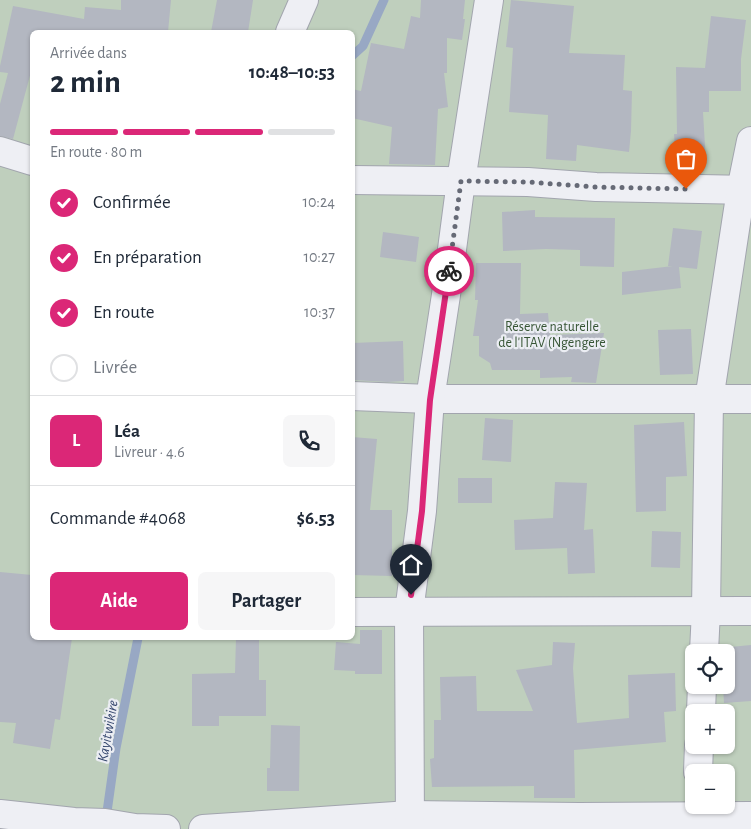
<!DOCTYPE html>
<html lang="fr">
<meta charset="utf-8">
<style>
body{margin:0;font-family:"Alegreya Sans",sans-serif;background:#f6f6f7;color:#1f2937;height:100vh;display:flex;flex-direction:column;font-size:19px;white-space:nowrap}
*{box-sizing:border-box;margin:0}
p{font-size:16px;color:#747a83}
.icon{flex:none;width:28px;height:28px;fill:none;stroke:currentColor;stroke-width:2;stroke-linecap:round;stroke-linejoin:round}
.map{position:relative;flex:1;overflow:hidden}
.side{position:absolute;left:30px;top:30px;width:325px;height:610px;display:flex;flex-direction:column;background:#fff;border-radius:8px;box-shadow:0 1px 4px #0004}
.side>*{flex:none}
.fabs{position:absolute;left:685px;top:644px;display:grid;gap:10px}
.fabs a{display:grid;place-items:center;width:50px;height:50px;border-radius:8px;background:#fff;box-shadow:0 1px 4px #0004;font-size:25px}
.pin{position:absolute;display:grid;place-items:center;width:42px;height:42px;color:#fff;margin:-51px -21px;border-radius:50% 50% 50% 0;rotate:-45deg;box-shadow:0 0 5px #0007}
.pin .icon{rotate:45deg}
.courier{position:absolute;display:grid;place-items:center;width:50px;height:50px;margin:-25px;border:4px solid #db2777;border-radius:50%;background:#fff;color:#222;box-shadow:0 1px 6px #0007}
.headline em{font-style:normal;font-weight:700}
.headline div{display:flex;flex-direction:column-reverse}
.headline{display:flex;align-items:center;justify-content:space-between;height:85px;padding:0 20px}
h1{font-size:32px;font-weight:700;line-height:38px}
.bar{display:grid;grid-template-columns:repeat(4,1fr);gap:8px 5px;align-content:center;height:60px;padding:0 20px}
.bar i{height:6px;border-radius:4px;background:#e0e1e3}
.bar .on{background:#db2777}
.bar p{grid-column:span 4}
.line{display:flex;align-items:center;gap:12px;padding:0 20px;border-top:1px solid #e0e1e3}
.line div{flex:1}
.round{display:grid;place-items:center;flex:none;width:52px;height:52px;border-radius:8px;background:#f6f6f7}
ol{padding:0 20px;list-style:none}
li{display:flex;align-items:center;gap:15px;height:55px}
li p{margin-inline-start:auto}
li .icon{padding:5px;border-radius:50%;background:#db2777;color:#fff;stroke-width:4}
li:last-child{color:#747a83}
li i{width:28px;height:28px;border:2px solid #e0e1e3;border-radius:50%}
.button{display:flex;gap:10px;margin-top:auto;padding:10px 20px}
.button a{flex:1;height:58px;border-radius:8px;background:#db2777;color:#fff;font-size:20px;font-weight:700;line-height:58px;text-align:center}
.button a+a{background:#f6f6f7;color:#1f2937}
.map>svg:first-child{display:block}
.green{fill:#bfcfbd;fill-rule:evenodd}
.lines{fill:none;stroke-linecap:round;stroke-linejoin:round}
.stream{stroke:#98a8c4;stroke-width:9}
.building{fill:#b3b7c1}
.street-casing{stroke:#a2a5ae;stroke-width:30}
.street{stroke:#eeeff4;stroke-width:28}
.done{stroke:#666a76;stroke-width:5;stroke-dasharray:0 9}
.route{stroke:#db2777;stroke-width:6}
.labels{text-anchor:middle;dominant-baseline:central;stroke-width:4.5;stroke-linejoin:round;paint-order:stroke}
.park-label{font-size:14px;fill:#375535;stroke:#ebedf3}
.water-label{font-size:15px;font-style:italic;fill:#33456c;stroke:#ebedf3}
</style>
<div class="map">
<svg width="751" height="829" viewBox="0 0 751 829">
<rect width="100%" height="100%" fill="#dcdee5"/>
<path class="green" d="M0 0H751V829H0ZM32 32H352V638H32ZM694 652H726V685H694ZM694 712H726V745H694ZM694 772H726V805H694Z"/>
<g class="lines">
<g class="stream">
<polyline points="352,56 363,46 384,0"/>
<polyline points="106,819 116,748 138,638"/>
</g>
</g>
<g class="building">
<polygon points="121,0 171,0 168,32 32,32 32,68 13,139 0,136 0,104 8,73 0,72 0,66 13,6 84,19 85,7 121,10"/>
<polygon points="217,0 253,0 248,32 211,32"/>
<polygon points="421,0 465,0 463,19 465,19 462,40 447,38 447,73 444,73 448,107 438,109 435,165 389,164 392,127 352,118 352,89 361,91 371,43 404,49 411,16 420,18"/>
<polygon points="511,0 574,6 569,53 625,55 623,90 632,91 631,131 629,152 577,145 576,161 546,159 548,115 509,112 513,48 506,47"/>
<polygon points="711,16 746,20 741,59 741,91 709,91 709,112 703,112 706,163 676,165 674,134 677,134 676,67 705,68"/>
<polygon points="535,210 535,217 615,218 614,267 580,266 580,250 546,249 503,251 502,212"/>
<polygon points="673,228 702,231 697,269 679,267 681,288 622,295 622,272 673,266 668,266"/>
<polygon points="383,232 419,237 416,262 380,257"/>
<polygon points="476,263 521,263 520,314 548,313 550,335 604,333 596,383 571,382 572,377 540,378 540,370 492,370 490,363 479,356 479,336 473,336 478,300 475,300"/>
<polygon points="691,329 693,374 660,375 658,330"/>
<polygon points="403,341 404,381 388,382 352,380 352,343"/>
<polygon points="485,418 513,420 511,462 482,460"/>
<polygon points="684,422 687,476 666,477 666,511 636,512 634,425"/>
<polygon points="352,437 377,439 370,510 392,510 392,576 352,575"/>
<rect x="458" y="478" width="34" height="25"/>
<polygon points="555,482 587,483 584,530 593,529 595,573 568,574 567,548 515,550 514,520 553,518"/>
<polygon points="652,531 681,532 680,568 651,567"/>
<polygon points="0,572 32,575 32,638 72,638 60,720 55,719 50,749 13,743 16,723 0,722"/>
<polygon points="360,630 382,630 382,674 355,674 355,671 334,670 336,642 360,644"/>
<polygon points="236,638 259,638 259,680 266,680 266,716 219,716 219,726 192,726 192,674 235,673"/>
<polygon points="553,642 575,643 573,668 577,723 629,718 628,675 675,673 676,711 664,712 666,742 574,750 575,798 534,798 534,786 432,787 430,759 434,758 434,720 441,720 440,677 476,676 477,711 533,711 516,670 552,665"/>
<polygon points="751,645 751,701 724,703 723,685 726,685 726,652 720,652 720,648"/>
<polygon points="271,725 300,726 299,791 267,791 267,768 270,768"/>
</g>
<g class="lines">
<defs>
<g id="street">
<polyline points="290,32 304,0"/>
<polyline points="0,151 32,161"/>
<polyline points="352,180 528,182 596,187 751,190"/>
<polyline points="352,396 430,399 751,399"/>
<polyline points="352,612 751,611"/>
<polyline points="704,652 706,610 709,400 741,190 751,141"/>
<polyline points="701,712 702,685"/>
<polyline points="698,772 699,745"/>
<polyline points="0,814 74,822 105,823 135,828 166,829"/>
<polyline points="203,829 410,815 579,817 751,816"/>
<polyline points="410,829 409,612 422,511 430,399 446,295 461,181 489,0"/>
</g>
</defs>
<use href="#street" class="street-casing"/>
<use href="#street" class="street"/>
</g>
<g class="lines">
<polyline class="done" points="449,271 461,181 528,182 596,187 686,189"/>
<polyline class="route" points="411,595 422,511 430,400 449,271"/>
</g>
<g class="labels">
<g class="park-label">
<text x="552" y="327">Réserve naturelle<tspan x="552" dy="16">de l'ITAV (Ngengere</tspan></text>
</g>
<g class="water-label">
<text transform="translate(108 731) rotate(-80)">Kayitwikire</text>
</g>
</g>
</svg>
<div class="fabs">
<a><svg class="icon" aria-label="locate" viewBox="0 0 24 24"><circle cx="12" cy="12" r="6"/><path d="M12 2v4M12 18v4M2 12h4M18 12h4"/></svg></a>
<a>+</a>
<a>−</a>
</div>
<div class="pin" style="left:686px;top:189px;background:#ea580c"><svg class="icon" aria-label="bag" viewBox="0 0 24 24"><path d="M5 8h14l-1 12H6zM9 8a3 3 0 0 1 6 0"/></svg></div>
<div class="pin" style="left:411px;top:595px;background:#1f2937"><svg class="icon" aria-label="home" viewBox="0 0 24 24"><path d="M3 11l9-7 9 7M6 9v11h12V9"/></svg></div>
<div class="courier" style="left:449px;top:271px"><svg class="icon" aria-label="bike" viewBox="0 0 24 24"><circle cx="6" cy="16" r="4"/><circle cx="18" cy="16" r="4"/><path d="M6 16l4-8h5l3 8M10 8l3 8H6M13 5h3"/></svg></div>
<section class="side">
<div class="headline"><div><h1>2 min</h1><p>Arrivée dans</p></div><em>10:48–10:53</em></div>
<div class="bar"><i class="on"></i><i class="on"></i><i class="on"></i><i></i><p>En route · 80 m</p></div>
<ol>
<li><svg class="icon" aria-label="check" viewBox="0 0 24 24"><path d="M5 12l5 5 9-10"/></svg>Confirmée<p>10:24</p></li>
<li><svg class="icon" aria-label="check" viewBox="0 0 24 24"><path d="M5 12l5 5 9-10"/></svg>En préparation<p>10:27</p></li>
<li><svg class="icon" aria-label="check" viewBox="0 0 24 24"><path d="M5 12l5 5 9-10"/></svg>En route<p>10:37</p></li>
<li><i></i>Livrée</li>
</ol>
<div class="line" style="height:90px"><b class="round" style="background:#db2777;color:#fff">L</b><div><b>Léa</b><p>Livreur · 4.6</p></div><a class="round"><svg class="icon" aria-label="phone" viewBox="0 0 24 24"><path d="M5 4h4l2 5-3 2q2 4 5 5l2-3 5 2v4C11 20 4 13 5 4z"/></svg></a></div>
<div class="line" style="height:65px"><div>Commande #4068</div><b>$6.53</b></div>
<div class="button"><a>Aide</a><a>Partager</a></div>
</section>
</div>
